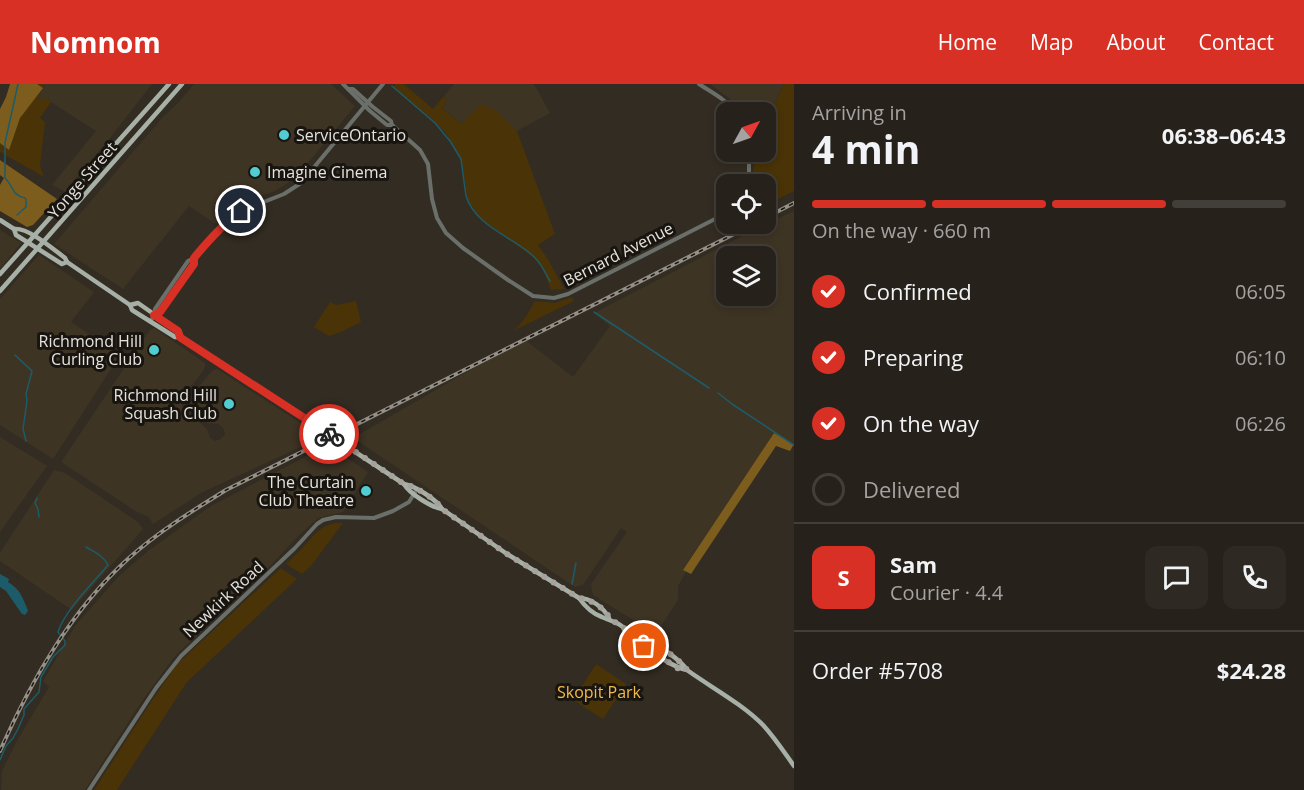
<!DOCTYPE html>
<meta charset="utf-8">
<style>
body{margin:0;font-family:"Open Sans",sans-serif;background:#2e2923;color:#f1f3f6;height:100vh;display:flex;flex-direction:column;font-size:22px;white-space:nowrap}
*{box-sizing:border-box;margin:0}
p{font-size:20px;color:#a4a3a2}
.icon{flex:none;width:33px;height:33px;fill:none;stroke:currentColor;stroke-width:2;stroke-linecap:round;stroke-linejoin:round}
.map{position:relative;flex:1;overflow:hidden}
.side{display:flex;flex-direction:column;background:#26211a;width:510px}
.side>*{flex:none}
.needle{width:39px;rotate:50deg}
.tools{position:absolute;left:716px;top:18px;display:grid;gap:12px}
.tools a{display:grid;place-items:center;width:60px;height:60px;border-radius:12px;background:#26211a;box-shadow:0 3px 9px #0003,0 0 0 2px #423e39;font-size:30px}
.pin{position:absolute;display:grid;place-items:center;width:51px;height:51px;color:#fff;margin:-26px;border:3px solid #fff;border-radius:50%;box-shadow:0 2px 6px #0007}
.courier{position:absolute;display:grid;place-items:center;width:60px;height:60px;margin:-30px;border:4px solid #d93025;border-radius:50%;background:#fff;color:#222;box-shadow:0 2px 8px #0007}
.summary em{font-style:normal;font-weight:700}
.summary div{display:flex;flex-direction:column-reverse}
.summary{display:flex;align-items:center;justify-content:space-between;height:102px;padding:0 18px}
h1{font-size:39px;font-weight:700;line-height:45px}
.bar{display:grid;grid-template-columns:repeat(4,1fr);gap:9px 6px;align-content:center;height:72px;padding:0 18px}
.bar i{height:8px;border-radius:4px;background:#423e39}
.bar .on{background:#d93025}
.bar p{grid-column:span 4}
.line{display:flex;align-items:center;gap:15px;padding:0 18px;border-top:2px solid #423e39}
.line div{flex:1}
.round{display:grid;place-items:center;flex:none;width:63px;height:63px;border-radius:12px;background:#2e2923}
ol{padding:0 18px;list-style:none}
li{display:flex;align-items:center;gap:18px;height:66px}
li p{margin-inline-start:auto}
li .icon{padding:6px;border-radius:50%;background:#d93025;color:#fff;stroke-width:4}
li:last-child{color:#a4a3a2}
li i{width:33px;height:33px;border:3px solid #423e39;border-radius:50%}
header{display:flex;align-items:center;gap:36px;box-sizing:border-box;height:84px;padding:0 30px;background:#d93025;color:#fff}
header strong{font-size:28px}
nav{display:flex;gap:33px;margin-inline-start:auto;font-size:21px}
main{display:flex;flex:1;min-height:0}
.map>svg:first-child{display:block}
.built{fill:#3e3424;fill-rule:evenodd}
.green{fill:#493307}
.forest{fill:#7d5d1e}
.water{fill:#1c5c6a}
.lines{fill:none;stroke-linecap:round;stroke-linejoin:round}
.stream{stroke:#1c5c6a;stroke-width:1.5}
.minor{stroke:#6a6f6a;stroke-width:4}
.major{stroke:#a7b0a6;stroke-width:4.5}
.rail-casing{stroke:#948f87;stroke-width:4}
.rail{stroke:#181510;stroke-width:1.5;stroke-dasharray:4.5;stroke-linecap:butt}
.done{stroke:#a7a29b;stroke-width:6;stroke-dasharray:0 10.8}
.route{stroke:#d93025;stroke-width:8}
.poi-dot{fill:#51ccd1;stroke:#181510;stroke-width:2}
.labels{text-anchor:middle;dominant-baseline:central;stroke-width:6;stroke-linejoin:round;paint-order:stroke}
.poi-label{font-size:16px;fill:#e6e2dc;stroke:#181510;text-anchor:end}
.street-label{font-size:16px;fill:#e6e2dc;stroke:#181510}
.park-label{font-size:16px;fill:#f3b94a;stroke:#181510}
</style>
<header>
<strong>Nomnom</strong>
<nav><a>Home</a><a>Map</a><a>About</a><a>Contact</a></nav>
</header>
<main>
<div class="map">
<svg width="794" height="706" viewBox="0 0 794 706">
<rect width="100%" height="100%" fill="#322c22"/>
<g class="built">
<polygon points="45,0 152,0 110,54 65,108 52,101 96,47 51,18 46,13 43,17 37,13"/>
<polygon points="194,0 331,0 355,22 297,92 283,102 275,107 239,120 225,130 216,140 189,122 123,205 54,160 162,34 179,18"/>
<polygon points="454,0 534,0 550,29 517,47 498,28 461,40 442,24 447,17 444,12"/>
<polygon points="710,0 784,0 775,20 765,36 765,28 740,28 729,14"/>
<path d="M794 127V359L774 349 683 485 686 488 678 502V516L661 542 646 544 593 511 591 500 627 448 621 444 583 501 575 503 353 354 524 255 573 293 610 242 594 229 760 143ZM726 172H765V212H726Z"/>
<polygon points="0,146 21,159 0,185"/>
<polygon points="39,171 94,208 71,238 120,271 53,375 0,341 0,215"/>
<polygon points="154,244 205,279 205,282 203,287 181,315 181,320 184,325 207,345 210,354 215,357 221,355 225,351 224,345 219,340 208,339 187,321 187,316 213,286 217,285 322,353 201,409 153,440 149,433 137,428 61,378 150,246"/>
<polygon points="0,353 47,382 0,448"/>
<polygon points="328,361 368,388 343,428 318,434 299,451 271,481 174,573 140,620 85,706 1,706 2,687 18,655 49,603 43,597 75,542 118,493 148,467 211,422"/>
<polygon points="54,386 65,389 138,438 143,445 72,526 0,477 0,469"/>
</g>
<g class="green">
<polygon points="13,0 45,0 37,13 43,16 46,13 51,18 40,34 45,38 40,82 44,93 0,68 0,30"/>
<polygon points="395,0 404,0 433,25 444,12 447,17 442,24 461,40 481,20 498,28 517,47 555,150 538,161 548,175 564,205 551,206 543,185 534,174 481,135 468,118 462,79 446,49 428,32 393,3"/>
<polygon points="784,0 794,0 794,107 765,122 765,100 751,100 756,71 755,68 765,68 765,36 775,20"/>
<polygon points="572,213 574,217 515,246 525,234 535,217 555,219"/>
<polygon points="356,217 361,238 341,248 329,252 314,243 330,218 336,221"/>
<path d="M335 439H343L311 482 302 490 286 480C292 474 299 468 304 462 316 450 318 443 335 439Z"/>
<polygon points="281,484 297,495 187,598 117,706 94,706 149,621 177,580"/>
<polygon points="596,580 626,600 603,635 573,616"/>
</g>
<g class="forest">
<polygon points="10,0 37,0 43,4 20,34 9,66 0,59 0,25 6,13"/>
<polygon points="0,76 57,115 33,141 27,143 0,127 0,101 4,94 0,91"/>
<polygon points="774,349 794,360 790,367 776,362 691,490 683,486"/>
</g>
<path class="water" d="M0 490 9 495 8 498C20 505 23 514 28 527L25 531 22 530 6 507 0 503Z"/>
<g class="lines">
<g class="stream">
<path d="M392 2 435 39 450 57 461 75 466 112C475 141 510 152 531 170 542 179 543 186 550 197"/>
<path d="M17 131 26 123V116L25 114C12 112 13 101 5 94V59L18 0"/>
<polyline points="594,228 709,304"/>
<polyline points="15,271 32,287 26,310 27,317 23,345 26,357"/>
<polyline points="718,309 732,320 794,361"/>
<polyline points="37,414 35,419 38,425 39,433"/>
<polyline points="572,500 576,479"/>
<path d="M0 676 6 662 13 654 18 645 24 631V625L39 608 41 593 53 573 65 561V557L58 548C65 526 93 499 108 481 104 472 94 468 86 463"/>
</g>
<g class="minor">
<polyline points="343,0 370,27 387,41 392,41"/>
<path d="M699 0C711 8 727 16 735 28"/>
<polyline points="348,5 353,5 373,23 391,37 392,41 420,66 428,80 432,115 437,134 446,149 463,164 508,196 533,212 554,214 568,210 717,134 726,126"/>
<polyline points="744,100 749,89 749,68"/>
<polyline points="155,230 160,228 194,180 194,174"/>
<polyline points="150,237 155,231 155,225 188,177 194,174 226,138 241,127 284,110 301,99 383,0"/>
<polyline points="89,706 156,604 181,572 295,464 317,440 323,436 336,433 374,434 393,427 409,418 417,405"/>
</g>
<g class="major">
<polyline points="0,136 14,145 16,151 62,180 67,178"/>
<path d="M14 145C28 143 53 165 65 174L67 178 130 221 132 226 175 253H180L404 400C410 410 431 423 442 425L507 470 579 514C584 521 593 530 602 533 611 537 625 540 629 551 644 562 670 583 687 586 712 604 741 619 763 641 775 654 784 668 794 682"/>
<polyline points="0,190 169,0"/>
<polyline points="0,207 182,0"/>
<polyline points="130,221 138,219 178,247 180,253"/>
<path d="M404 400C415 402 436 415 442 425"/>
<path d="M579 514C591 514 604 524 609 534"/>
<path d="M627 546H633C648 556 678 572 687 586"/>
</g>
<defs>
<g id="rail">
<polyline points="765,134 794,119"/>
<path d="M0 667C31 597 71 526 129 474 158 448 192 427 226 406L754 140"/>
</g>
</defs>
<use href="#rail" class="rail-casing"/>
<use href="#rail" class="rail"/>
</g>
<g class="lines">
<path class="done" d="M329 350 404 400C415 402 436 415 442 425L507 470 579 514 587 515 606 527 609 534 627 546H633C648 556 678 572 687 586L679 585 644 562"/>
<path class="route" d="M241 127C223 140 208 157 194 174V180L160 228 154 231 178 247 180 253 181 254 329 350"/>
</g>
<g class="poi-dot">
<circle cx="284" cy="51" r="6"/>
<circle cx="255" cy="88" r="6"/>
<circle cx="154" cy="266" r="6"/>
<circle cx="229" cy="320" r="6"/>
<circle cx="366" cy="407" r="6"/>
</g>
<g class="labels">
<g class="poi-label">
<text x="296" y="51" text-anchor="start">ServiceOntario</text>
<text x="267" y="88" text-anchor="start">Imagine Cinema</text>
<text x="142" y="257">Richmond Hill<tspan x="142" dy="18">Curling Club</tspan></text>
<text x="217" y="311">Richmond Hill<tspan x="217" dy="18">Squash Club</tspan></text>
<text x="354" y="398">The Curtain<tspan x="354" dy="18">Club Theatre</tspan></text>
</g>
<g class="street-label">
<text transform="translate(82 96) rotate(-49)">Yonge Street</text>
<text transform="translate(618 170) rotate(-27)">Bernard Avenue</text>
<text transform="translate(223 515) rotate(-43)">Newkirk Road</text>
</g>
<g class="park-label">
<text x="599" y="608">Skopit Park</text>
</g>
</g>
</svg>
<div class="tools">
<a><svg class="needle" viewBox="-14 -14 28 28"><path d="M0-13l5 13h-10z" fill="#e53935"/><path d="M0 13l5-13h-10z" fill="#a4a3a2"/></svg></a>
<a><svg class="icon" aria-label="locate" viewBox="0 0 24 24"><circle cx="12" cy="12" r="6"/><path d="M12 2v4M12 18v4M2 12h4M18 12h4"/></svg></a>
<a><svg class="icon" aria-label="layers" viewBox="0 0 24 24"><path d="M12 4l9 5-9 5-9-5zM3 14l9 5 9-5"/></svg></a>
</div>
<div class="pin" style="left:644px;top:562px;background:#ea580c"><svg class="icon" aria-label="bag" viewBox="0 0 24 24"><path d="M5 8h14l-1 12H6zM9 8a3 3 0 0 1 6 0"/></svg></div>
<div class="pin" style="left:241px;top:127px;background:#1f2937"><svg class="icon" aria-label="home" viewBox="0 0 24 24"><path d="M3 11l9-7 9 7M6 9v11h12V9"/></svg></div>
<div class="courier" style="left:329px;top:350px"><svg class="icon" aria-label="bike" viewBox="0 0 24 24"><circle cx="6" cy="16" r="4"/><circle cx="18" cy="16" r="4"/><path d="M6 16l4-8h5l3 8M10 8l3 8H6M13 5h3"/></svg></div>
</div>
<section class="side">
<div class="summary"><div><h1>4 min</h1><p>Arriving in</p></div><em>06:38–06:43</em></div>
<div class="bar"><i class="on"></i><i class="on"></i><i class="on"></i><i></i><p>On the way · 660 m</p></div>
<ol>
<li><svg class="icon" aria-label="check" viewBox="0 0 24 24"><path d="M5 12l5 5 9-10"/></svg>Confirmed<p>06:05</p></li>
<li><svg class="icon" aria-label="check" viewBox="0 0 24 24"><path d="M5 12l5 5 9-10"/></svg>Preparing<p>06:10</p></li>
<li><svg class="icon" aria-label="check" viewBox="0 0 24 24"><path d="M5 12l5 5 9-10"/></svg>On the way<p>06:26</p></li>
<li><i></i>Delivered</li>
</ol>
<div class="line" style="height:108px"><b class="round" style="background:#d93025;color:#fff">S</b><div><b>Sam</b><p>Courier · 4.4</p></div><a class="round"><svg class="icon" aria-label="chat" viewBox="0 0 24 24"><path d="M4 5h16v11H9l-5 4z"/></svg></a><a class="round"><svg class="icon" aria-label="phone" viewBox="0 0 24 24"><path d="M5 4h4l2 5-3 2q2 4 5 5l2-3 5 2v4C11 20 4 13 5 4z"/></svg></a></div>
<div class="line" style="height:78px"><div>Order #5708</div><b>$24.28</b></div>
</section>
</main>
